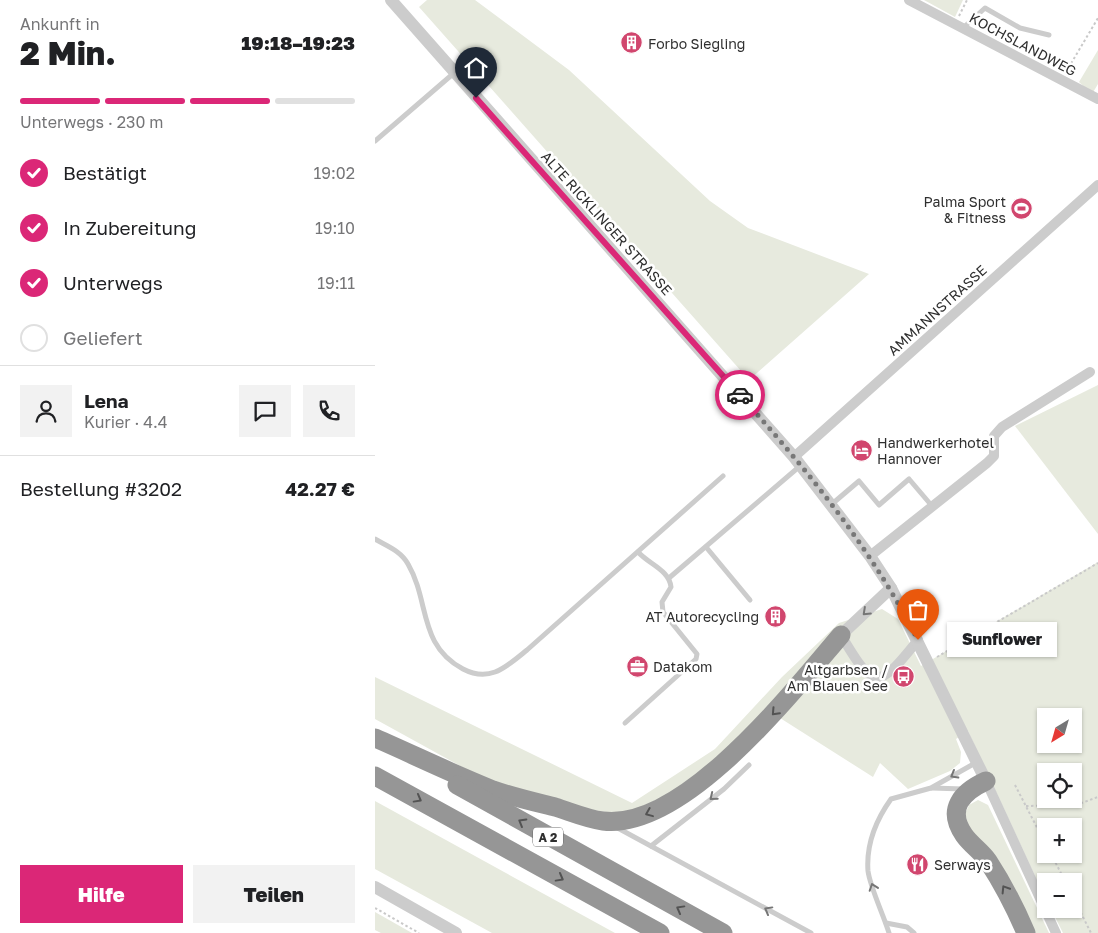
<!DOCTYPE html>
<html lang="de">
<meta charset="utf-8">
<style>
body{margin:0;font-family:"Golos Text",sans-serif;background:#f2f2f2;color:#202124;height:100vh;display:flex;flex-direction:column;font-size:19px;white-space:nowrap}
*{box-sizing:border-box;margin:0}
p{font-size:16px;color:#757577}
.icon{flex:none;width:28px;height:28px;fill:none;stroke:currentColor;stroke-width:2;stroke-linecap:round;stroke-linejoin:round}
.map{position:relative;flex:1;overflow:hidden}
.details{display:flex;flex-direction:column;background:#fff;width:375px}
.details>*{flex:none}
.needle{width:32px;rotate:217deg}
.controls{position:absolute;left:662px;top:708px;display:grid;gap:10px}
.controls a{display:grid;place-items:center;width:45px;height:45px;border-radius:0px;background:#fff;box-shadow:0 1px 4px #0004;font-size:25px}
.pin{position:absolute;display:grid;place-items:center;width:42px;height:42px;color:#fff;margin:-51px -21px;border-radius:50% 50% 50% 0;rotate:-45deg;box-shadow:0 0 5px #0007}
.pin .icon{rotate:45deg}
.courier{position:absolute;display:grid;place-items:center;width:50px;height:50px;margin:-25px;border:4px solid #db2777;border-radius:50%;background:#fff;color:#222;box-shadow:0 1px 6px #0007}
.bubble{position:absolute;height:35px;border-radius:0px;background:#fff;box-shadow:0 1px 4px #0004;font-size:16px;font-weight:800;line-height:35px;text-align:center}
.overview em{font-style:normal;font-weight:800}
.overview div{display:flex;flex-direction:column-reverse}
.overview{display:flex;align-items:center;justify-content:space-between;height:85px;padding:0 20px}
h1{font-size:32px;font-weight:800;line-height:38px}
.bar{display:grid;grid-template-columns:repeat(4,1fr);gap:8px 5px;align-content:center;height:60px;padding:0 20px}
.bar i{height:6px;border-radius:4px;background:#e0e0e0}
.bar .active{background:#db2777}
.bar p{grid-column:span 4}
.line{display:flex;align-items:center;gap:12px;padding:0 20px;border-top:1px solid #e0e0e0}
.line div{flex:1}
.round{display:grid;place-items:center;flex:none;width:52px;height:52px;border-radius:0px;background:#f2f2f2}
ol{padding:0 20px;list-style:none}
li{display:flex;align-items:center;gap:15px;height:55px}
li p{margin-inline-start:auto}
li .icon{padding:5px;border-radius:50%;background:#db2777;color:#fff;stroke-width:4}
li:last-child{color:#757577}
li i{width:28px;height:28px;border:2px solid #e0e0e0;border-radius:50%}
.button{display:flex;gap:10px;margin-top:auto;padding:10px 20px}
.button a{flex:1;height:58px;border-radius:0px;background:#db2777;color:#fff;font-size:20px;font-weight:800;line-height:58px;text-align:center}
.button a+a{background:#f2f2f2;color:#202124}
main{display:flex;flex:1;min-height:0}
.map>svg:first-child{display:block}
.green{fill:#e7eade;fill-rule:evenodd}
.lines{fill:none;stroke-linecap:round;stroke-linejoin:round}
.path{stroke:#c9c9c9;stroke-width:2;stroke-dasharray:2.5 2.5;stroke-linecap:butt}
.service{stroke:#ccc;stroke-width:5}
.minor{stroke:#ccc;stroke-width:10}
.tertiary{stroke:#ccc;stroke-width:12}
.motorway{stroke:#969696;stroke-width:19}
.oneway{stroke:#767676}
.oneway2{stroke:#535353}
.done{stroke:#787878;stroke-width:5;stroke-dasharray:0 9}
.route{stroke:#db2777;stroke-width:6}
.labels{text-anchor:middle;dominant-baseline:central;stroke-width:5;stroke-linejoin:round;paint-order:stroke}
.shield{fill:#fff;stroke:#6d6d6d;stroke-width:1}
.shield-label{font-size:12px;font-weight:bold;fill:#2f2f2f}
.poi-label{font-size:14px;fill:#2f2f2f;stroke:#fff;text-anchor:start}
.street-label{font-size:14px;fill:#2f2f2f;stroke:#fff}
</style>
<main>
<section class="details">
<div class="overview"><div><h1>2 Min.</h1><p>Ankunft in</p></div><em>19:18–19:23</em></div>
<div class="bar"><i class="active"></i><i class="active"></i><i class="active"></i><i></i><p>Unterwegs · 230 m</p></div>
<ol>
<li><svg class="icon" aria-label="check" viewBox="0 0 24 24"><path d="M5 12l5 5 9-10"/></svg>Bestätigt<p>19:02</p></li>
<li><svg class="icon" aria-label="check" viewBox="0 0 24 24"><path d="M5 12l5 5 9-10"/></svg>In Zubereitung<p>19:10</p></li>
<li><svg class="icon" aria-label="check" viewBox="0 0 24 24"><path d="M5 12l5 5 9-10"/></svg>Unterwegs<p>19:11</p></li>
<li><i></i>Geliefert</li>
</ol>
<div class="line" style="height:90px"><a class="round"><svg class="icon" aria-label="person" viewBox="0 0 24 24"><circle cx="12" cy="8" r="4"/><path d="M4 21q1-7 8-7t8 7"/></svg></a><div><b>Lena</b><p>Kurier · 4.4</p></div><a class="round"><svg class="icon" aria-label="chat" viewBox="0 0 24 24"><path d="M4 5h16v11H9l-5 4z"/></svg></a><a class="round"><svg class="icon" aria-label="phone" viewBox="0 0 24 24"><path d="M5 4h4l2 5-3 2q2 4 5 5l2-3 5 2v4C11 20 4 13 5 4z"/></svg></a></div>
<div class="line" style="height:65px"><div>Bestellung #3202</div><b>42.27 €</b></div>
<div class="button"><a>Hilfe</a><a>Teilen</a></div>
</section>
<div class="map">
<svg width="723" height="933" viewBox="0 0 723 933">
<rect width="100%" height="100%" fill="#fff"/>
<g class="green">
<polygon points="52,0 100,0 194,70 335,201 373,228 494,274 374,380 44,7"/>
<polygon points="549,0 588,0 580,17"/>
<polygon points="723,50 723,84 717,94 704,82"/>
<polygon points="723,385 723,534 640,426"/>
<path d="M723 562V933H688L676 909H699V881H671V900L593 731 581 739 586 752 585 763 575 771 533 789 505 763 498 777 405 718 341 759 294 794 261 809 241 813 223 811 164 797 98 773 0 719V677L257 803 340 749 407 677 464 623 507 609 523 619 546 666ZM671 716H699V744H671ZM671 771H699V799H671ZM671 826H699V854H671Z"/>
<polygon points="603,800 613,805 674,933 656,933 595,832 590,814 594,805"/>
<polygon points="0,801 240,933 117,933 0,869"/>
<polygon points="0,912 37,933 6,933 0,930"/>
</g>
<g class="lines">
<g class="path">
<polyline points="584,16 592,0"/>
<polyline points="691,72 723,18"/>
<polyline points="562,657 723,563"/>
<polyline points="640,785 671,845"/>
<polyline points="651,806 701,805 723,797"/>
<polyline points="676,854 690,881"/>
<polyline points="699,899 716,933"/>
<polyline points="0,908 44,933"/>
</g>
<g class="service">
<polyline points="588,28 610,8 645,28 674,35"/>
<polyline points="0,141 79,73"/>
<polyline points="457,504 484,481 504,505 534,479 557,506"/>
<path d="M0 539C12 546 26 551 33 564 55 602 43 645 88 669 115 683 131 667 152 650L348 476"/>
<polyline points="331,547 375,600"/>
<polyline points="294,578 425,466"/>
<path d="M250 723 321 659 322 654 288 612 287 602 296 587C294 570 275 565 263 552"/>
<polyline points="557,788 588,789"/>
<polyline points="239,826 436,933"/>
<polyline points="276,846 349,789 374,765"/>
<polyline points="511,923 532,927 539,933"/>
<path d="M514 933C509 916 495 887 493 871 491 844 501 820 516 799L556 788 602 762"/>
</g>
<g class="minor">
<polyline points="534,0 723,99"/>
<polyline points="419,457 723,185"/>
<polyline points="495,556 612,463 619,456 619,436 627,427 715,372"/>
<path d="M466 635C499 691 503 690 543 640"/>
<polyline points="611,781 681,933"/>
</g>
<g class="tertiary">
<polyline points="16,0 419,457 495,556 516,588 611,781"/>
<polyline points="466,635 516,588"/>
<polyline points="0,887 81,933"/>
</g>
<g class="motorway">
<path d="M0 738C39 755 78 774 118 790 138 797 160 802 180 807 196 812 212 819 228 821 309 831 418 691 466 635"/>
<polyline points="0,776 285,933"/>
<path d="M611 781C587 792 571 809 589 835 596 845 606 851 613 861 628 884 640 907 651 933"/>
<polyline points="82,785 348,933"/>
</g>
</g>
<defs><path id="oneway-chevron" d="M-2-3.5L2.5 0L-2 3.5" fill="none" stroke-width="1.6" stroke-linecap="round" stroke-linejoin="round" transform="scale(1.25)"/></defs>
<g class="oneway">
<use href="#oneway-chevron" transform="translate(491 612) rotate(137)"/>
<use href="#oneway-chevron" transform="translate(579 775) rotate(150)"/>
<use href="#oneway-chevron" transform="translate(338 797) rotate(141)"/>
<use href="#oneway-chevron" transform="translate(498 887) rotate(-109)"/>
<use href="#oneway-chevron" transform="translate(393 910) rotate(-151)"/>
</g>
<g class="oneway2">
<use href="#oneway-chevron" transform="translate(400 712) rotate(133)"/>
<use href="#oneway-chevron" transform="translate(43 799) rotate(29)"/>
<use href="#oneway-chevron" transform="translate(274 813) rotate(158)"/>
<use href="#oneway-chevron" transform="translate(147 822) rotate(-150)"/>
<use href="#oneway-chevron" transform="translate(185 878) rotate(29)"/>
<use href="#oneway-chevron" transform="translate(630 889) rotate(-122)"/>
<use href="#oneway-chevron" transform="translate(305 909) rotate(-151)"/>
</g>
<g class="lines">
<path class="done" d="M365 395C434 472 496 548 543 640"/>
<polyline class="route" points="101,98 365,395"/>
</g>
<defs>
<symbol id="building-disc" viewBox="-11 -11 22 22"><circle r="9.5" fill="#d1466e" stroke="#fff"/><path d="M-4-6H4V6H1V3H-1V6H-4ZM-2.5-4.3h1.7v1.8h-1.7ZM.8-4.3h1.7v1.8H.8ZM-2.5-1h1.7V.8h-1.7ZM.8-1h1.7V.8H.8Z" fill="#fff"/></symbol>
<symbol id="stadium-disc" viewBox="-11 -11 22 22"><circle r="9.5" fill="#d1466e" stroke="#fff"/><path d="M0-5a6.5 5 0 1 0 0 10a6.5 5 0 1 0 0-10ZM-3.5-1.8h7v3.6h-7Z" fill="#fff"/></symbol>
<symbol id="hotel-disc" viewBox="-11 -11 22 22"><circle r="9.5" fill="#d1466e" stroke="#fff"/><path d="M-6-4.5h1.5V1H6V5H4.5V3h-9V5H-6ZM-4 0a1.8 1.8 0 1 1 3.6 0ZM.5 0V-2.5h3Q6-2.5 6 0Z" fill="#fff"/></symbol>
<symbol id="office-disc" viewBox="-11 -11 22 22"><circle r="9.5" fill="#d1466e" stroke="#fff"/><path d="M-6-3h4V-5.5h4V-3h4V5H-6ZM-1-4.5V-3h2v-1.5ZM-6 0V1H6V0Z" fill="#fff"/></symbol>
<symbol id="bus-disc" viewBox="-11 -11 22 22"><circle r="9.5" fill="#d1466e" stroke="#fff"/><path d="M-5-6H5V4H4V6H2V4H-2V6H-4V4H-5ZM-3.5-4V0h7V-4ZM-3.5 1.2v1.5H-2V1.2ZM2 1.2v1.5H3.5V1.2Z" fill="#fff"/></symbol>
<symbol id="restaurant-disc" viewBox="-11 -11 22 22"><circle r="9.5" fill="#d1466e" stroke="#fff"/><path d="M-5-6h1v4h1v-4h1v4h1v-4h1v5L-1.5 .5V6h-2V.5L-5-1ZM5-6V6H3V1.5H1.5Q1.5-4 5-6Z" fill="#fff"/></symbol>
</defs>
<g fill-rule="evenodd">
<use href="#building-disc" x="244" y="30" width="25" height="25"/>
<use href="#stadium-disc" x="634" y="196" width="25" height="25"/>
<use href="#hotel-disc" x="474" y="438" width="25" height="25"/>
<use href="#building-disc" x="388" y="604" width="25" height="25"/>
<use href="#office-disc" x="250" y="654" width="25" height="25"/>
<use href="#bus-disc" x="516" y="664" width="25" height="25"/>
<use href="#restaurant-disc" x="530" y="852" width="25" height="25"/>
</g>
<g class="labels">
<rect class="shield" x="158" y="827.5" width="30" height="19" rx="4"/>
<g class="shield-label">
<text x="173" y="837">A 2</text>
</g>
<g class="poi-label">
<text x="273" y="43">Forbo Siegling</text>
<text x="631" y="201" text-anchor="end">Palma Sport<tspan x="631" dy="16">&amp; Fitness</tspan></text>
<text x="502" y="442">Handwerkerhotel<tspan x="502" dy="16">Hannover</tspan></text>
<text x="384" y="616" text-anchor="end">AT Autorecycling</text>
<text x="278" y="666">Datakom</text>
<text x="513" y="669" text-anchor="end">Altgarbsen /<tspan x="513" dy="16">Am Blauen See</tspan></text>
<text x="559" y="864">Serways</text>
</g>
<g class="street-label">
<text transform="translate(648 44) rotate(28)">KOCHSLANDWEG</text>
<text transform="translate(232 223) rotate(48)">ALTE RICKLINGER STRASSE</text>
<text transform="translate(562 310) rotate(-42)">AMMANNSTRASSE</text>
</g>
</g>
</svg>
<div class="controls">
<a><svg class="needle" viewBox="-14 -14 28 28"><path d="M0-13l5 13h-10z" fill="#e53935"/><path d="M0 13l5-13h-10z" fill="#757577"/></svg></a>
<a><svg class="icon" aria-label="locate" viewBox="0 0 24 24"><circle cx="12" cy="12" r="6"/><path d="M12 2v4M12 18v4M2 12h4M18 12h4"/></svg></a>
<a>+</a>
<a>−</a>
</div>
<div class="pin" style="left:543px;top:640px;background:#ea580c"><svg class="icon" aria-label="bag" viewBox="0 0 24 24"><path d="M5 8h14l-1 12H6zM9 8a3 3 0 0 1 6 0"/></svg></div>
<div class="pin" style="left:101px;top:98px;background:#1f2937"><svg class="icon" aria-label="home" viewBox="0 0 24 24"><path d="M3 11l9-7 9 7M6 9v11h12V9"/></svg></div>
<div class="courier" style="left:365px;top:395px"><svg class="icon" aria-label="car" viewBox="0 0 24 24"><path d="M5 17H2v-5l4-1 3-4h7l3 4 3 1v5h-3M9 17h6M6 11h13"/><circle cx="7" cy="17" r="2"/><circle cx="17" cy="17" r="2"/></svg></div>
<div class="bubble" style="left:572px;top:622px;width:110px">Sunflower</div>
</div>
</main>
